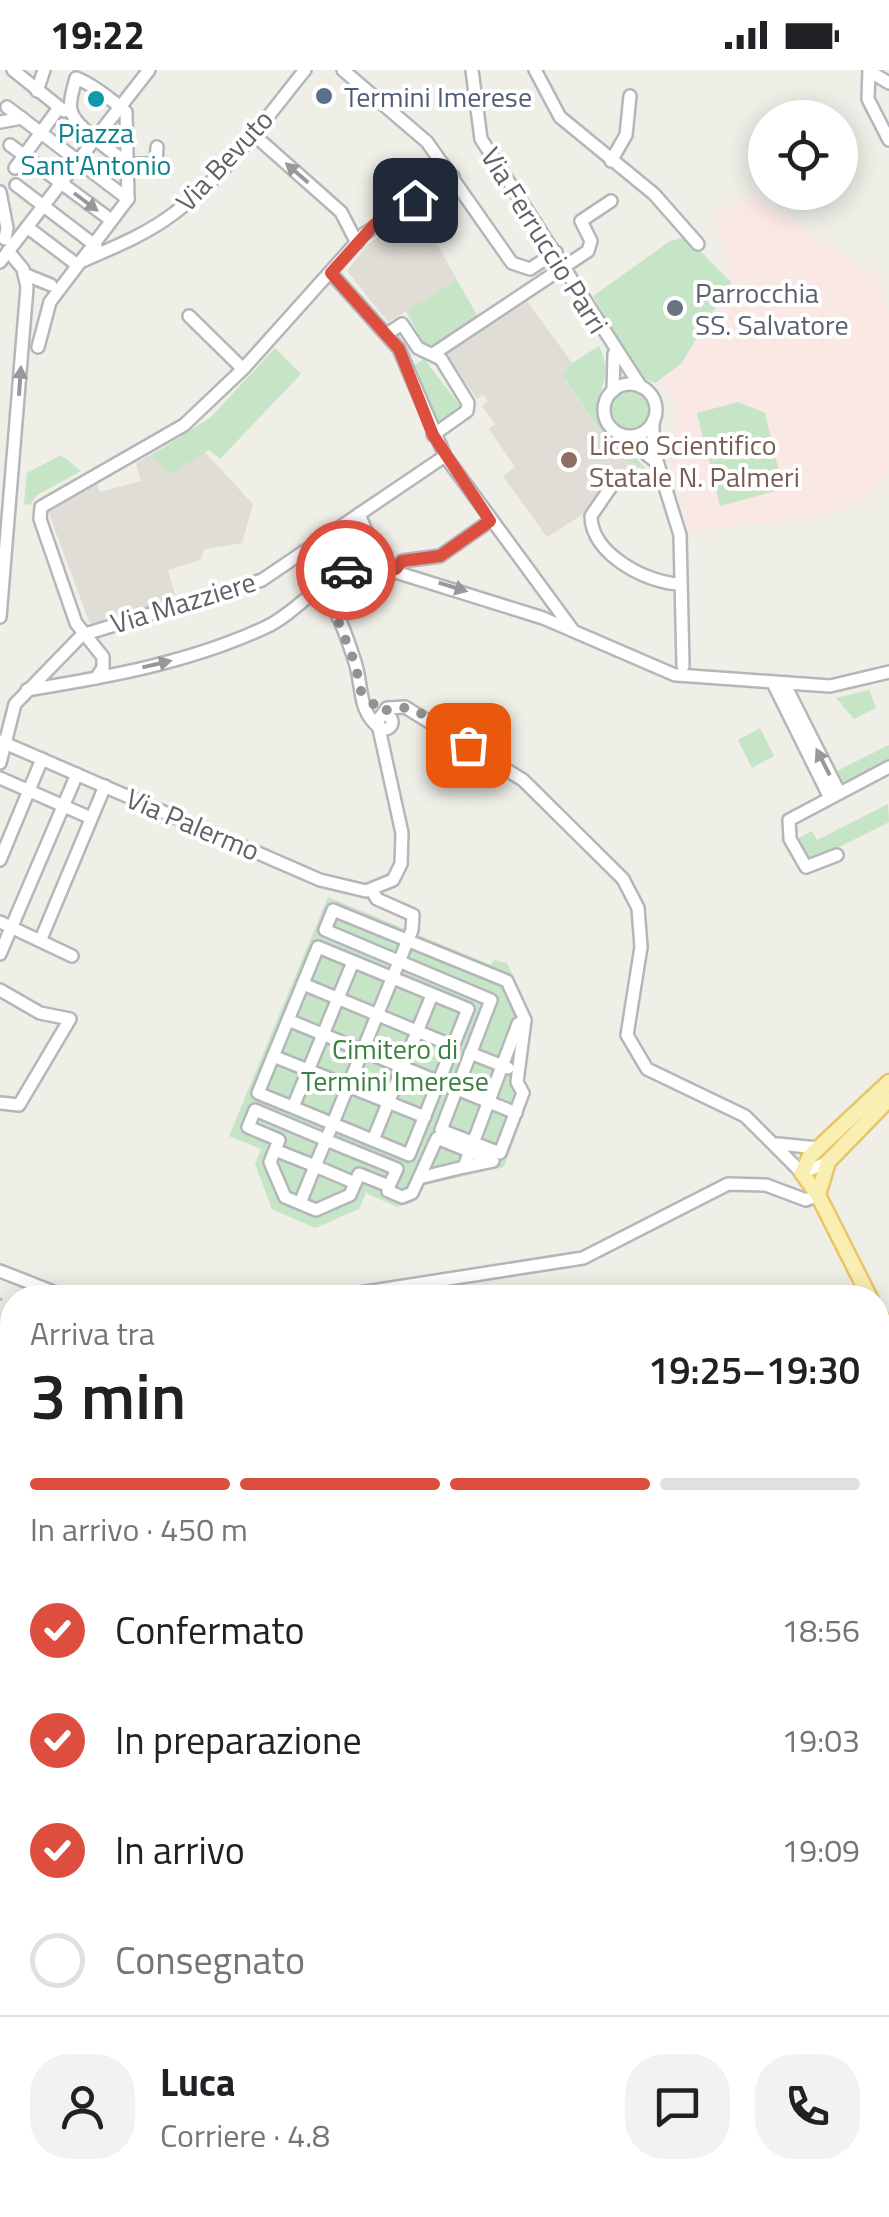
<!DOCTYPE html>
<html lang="it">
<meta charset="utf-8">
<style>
body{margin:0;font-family:"Titillium Web",sans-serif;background:#f2f2f2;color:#202124;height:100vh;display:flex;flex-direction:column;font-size:38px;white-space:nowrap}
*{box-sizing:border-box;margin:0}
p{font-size:32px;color:#757577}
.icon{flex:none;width:55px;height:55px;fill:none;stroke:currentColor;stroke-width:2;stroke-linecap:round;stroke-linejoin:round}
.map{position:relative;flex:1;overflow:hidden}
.side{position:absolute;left:0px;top:1215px;width:890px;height:932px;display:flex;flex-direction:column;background:#fff;border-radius:40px 40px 0 0;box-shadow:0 5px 25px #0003}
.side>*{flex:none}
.fabs{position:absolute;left:748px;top:30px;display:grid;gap:20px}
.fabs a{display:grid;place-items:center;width:110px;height:110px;border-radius:50%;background:#fff;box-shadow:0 5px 25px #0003;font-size:50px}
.pin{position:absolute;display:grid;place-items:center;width:85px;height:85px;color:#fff;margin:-42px;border-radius:20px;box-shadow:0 5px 15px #0006}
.courier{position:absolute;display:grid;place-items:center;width:100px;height:100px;margin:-50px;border:8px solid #dd4e3f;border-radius:50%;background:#fff;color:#222;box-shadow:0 2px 12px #0007}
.head em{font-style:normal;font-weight:600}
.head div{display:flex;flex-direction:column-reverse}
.head{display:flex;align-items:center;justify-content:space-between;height:170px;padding:0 30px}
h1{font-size:65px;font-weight:600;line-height:75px}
.bar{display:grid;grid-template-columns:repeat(4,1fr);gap:15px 10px;align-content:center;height:120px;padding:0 30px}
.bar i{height:12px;border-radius:8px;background:#e0e0e0}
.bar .active{background:#dd4e3f}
.bar p{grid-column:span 4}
.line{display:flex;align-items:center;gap:25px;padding:0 30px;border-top:2px solid #e0e0e0}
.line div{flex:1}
.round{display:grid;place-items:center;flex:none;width:105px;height:105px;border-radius:40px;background:#f2f2f2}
ol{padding:0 30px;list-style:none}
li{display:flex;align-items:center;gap:30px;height:110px}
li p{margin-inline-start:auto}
li .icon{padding:10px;border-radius:50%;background:#dd4e3f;color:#fff;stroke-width:4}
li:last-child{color:#757577}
li i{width:55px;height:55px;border:5px solid #e0e0e0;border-radius:50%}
.status{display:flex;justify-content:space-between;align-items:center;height:70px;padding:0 50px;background:#fff;direction:ltr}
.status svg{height:28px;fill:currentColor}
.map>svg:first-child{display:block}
.education{fill:#dfddd5}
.medical{fill:#fae8e5}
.green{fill:#c6e5c6}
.water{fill:#add7f9}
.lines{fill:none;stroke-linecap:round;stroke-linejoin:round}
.river{stroke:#add7f9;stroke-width:15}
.minor-casing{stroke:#b4b7ba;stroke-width:16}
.major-casing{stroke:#e8c668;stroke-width:19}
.minor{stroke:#fff;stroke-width:11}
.major{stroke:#f9efb2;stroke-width:14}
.rail{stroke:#b5b6b6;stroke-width:2.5;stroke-dasharray:2.5 12;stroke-linecap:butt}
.oneway{fill:#96999c}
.done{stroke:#919393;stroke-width:10;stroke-dasharray:0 18}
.route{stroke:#dd4e3f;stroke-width:12}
.service-dot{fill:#5c6f8a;stroke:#fff;stroke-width:4}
.culture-dot{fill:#0f9aa8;stroke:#fff;stroke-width:4}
.worship-dot{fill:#6b7280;stroke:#fff;stroke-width:4}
.education-dot{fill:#8d6e63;stroke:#fff;stroke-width:4}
.labels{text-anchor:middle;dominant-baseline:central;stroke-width:8;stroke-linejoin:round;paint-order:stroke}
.service-label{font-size:28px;fill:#4e5e75;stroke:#fff;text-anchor:start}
.culture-label{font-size:28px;fill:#0d838f;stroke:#fff}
.street-label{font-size:28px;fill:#5e6266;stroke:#fff}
.worship-label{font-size:28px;fill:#5b616d;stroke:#fff;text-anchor:start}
.education-label{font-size:28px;fill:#785e54;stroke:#fff;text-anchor:start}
.park-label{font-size:28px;fill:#3b8040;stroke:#fff}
</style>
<div class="status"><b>19:22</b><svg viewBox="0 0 49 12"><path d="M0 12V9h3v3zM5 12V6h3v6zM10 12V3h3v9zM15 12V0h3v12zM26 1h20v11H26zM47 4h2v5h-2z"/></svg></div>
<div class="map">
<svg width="889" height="2147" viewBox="0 0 889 2147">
<rect width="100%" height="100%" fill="#efeee7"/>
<g class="education">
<polygon points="418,140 457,210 388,252 347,201 369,173"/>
<polygon points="527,231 572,293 563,307 616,384 639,397 634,408 615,402 585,443 547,467 503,406 515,397 489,359 495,354 482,336 488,331 483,325 477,329 445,283"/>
<polygon points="188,364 253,434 242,473 205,479 200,490 168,500 176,528 90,554 48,441 97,414 100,422 141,411 136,393"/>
</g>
<polygon class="medical" points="755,127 880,208 889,243 889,402 865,433 806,449 688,461 669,381 669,366 678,351 671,322 661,311 681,294 731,212 714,143"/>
<g class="green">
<polygon points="686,167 731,212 681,294 655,313 641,307 593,226 670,171"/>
<polygon points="457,210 478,247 427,279 406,241"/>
<path d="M599 276C617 313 589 328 599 352 606 369 636 383 648 402L616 384 563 306 572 293Z"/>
<polygon points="275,278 301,304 220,389 209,380 170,404 152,385 211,347"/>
<polygon points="424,289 461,337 439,355 415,295"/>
<circle cx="629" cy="340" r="21"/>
<polygon points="738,332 765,343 783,419 720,436 697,343"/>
<polygon points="61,385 81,401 37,425 30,435 24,434 27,403"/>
<polygon points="869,620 876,638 854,649 836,628"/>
<polygon points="760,658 774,686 752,698 738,670"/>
<polygon points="889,675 889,689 839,714 833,703"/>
<polygon points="888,734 889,752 809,792 797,769 812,761 817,770"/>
<polygon points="328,827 491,895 494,890 507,893 533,950 524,1014 528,1032 504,1097 421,1116 412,1133 397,1137 366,1123 359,1139 315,1158 272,1139 255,1094 261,1079 229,1066"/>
</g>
<polygon class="water" points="0,1475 12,1490 12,2135 878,2135 878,1656 889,1657 889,2147 0,2147"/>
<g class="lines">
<polyline class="river" points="878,1383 889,1384"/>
<defs>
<g id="minor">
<polyline points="13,0 64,41"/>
<polyline points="343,0 427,72 512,193 530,199 556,182"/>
<polyline points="472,0 481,69 641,317"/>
<polyline points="535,0 560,47 654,124 698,174"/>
<polyline points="869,0 868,29 889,70"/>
<polyline points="869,1 889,13"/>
<polyline points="37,21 44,0"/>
<polyline points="7,37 128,129"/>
<polyline points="0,52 22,48"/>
<polyline points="253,64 341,142 357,173"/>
<polyline points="10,75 111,150"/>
<polyline points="611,91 626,65 630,26"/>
<polyline points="15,98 58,39"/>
<polyline points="16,115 96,176"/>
<polyline points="0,122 7,158 5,169"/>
<path d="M128 129 126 42C111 29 94 15 76 8 66 44 68 44 95 69L149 0"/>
<polyline points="27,157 76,194"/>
<polyline points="0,192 95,69 128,94 156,94 157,77"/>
<path d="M76 194C109 179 144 166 173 144 226 106 265 49 305 0"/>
<polyline points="331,203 399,279 445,386 572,559"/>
<polyline points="24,204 51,215"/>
<polyline points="189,246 243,299"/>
<polyline points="387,264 402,254 418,278 441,289 468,333 467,341 433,365"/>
<polyline points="38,277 50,232 128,129"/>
<polyline points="433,284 588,181 591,171 581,151 611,131"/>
<circle cx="630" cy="340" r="26"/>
<polyline points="613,321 614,284"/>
<polyline points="653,351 653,378 680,465 683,596"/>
<polyline points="624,366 656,392"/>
<path d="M617 408 591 446C591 484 647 513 679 514"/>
<polyline points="359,444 376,485 375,494"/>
<polyline points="396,499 402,491 440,486 490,451"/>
<path d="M320 518C337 537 347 567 355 592 363 616 357 641 380 658"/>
<polyline points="0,547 27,217 23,199 8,181"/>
<polyline points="677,605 830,616 889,602"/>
<polyline points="96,608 103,598 103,587 76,553 40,449 41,437 184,355 243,299 364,164 453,106"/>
<polyline points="773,613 827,722 834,725 837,718 784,613"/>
<path d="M27 620C108 607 192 592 266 557 302 540 329 497 370 494L543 548 675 605"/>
<circle cx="385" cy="652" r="7"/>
<polyline points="380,648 387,638 405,637 523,710 623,809 638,838 641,877 627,965 647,999 745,1046 802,1103 828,1092"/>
<polyline points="0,671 320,810 366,821 393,810 401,794 402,763 378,654"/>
<polyline points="0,693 15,634 82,565 262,510 445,386"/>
<polyline points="0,708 91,748"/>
<polyline points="837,785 806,797 790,769 789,750 889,697"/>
<polyline points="0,790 42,689"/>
<polygon points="333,840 507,911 525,950 517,1012 523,1023 500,1083 441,1060 491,930 325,860"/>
<polyline points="0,852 72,886"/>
<polyline points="41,869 105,716"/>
<polygon points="318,877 468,939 409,1085 258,1023"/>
<polyline points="0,884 77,704"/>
<polyline points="303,914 453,976"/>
<polyline points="0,920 40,943 70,949 19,1035 0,1033"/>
<polyline points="288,950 439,1012"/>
<polyline points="470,983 508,998"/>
<polyline points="273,986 425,1047"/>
<polyline points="457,1019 516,1043"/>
<polyline points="293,1037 353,892"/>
<polyline points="373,1070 432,925"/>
<polyline points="778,1074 818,1078"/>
<polyline points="275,1080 315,1096 326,1070 397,1099 389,1116 359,1104 350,1125 316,1140 285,1127 270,1092 279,1070 248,1057 255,1040 326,1070 412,860 413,845 377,829 372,821"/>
<polyline points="419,1108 437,1068 493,1091 464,1097"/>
<polyline points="389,1116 388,1121 402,1127 412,1123 419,1108 464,1097 518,954 525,950"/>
<polyline points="300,1133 315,1096 355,1113"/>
<polyline points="0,1201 69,1228"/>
<polyline points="327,1228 583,1188 728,1114 766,1115 806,1130 818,1125"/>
</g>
<g id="major">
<polyline points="818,1125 828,1092 889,1029"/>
<polyline points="870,1228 818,1125 802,1103 810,1086 889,1012"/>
<polyline points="878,1243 889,1263"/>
</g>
</defs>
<use href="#minor" class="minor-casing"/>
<use href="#major" class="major-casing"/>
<use href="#minor" class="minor"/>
<use href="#major" class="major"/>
<g class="rail">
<polyline points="0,1229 12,1233"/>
<polyline points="878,1575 889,1578"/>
</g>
</g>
<defs><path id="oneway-solid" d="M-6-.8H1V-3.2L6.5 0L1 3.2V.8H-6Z" transform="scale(2.5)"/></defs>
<g class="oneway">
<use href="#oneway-solid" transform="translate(297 103) rotate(-139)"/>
<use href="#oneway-solid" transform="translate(86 132) rotate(37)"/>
<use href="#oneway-solid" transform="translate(20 311) rotate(-86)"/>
<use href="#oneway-solid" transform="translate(453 517) rotate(17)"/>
<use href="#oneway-solid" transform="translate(157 594) rotate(-13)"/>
<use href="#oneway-solid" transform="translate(823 692) rotate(-117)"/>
</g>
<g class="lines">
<path class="done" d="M346 500 320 518 329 528 356 596 360 620 382 643C407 623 447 661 468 675"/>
<polyline class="route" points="346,500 370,494 396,499 402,491 440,486 490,451 433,365 399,279 331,203 375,154 415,130"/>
</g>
<circle class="service-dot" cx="324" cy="26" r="10"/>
<circle class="culture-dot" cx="96" cy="29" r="10"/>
<circle class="worship-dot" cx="675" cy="238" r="10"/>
<circle class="education-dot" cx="569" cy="390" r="10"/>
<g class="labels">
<g class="service-label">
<text x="344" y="26">Termini Imerese</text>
</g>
<g class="culture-label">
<text x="96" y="62">Piazza<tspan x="96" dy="32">Sant'Antonio</tspan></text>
</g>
<g class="street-label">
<text transform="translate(224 90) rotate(-47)">Via Bevuto</text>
<text transform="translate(545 170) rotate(58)">Via Ferruccio Parri</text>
<text transform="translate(183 532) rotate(-17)">Via Mazziere</text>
<text transform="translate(193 754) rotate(23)">Via Palermo</text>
</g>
<g class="worship-label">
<text x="695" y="222">Parrocchia<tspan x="695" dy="32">SS. Salvatore</tspan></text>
</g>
<g class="education-label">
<text x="589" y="374">Liceo Scientifico<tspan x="589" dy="32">Statale N. Palmeri</tspan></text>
</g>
<g class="park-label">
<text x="395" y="978">Cimitero di<tspan x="395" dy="32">Termini Imerese</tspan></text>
</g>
</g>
</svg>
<div class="fabs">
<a><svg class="icon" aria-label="locate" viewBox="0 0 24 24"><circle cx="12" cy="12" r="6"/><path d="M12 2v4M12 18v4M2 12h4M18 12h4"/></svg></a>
</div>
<div class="pin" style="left:468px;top:675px;background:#ea580c"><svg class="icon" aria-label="bag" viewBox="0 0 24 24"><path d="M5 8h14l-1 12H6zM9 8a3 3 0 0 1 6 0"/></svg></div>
<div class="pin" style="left:415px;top:130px;background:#1f2937"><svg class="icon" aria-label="home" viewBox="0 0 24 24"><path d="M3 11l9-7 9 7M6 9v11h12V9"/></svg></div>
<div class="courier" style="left:346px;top:500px"><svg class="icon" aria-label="car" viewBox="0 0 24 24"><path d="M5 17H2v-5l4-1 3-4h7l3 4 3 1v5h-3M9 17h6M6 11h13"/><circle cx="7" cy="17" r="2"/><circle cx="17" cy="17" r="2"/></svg></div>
<section class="side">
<div class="head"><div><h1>3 min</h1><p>Arriva tra</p></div><em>19:25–19:30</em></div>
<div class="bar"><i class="active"></i><i class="active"></i><i class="active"></i><i></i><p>In arrivo · 450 m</p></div>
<ol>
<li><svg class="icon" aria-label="check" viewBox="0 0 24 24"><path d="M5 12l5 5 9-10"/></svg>Confermato<p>18:56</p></li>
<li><svg class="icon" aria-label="check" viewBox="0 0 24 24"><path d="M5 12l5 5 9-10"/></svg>In preparazione<p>19:03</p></li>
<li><svg class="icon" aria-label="check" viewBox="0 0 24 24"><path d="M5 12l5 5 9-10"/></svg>In arrivo<p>19:09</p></li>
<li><i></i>Consegnato</li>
</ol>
<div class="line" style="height:180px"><a class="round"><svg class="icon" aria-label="person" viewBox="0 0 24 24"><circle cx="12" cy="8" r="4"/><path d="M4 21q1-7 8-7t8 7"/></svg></a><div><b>Luca</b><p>Corriere · 4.8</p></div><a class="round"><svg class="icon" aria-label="chat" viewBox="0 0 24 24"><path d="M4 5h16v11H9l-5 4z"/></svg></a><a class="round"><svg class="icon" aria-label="phone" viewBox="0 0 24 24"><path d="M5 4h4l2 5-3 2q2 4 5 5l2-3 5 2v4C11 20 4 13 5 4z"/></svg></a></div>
</section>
</div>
